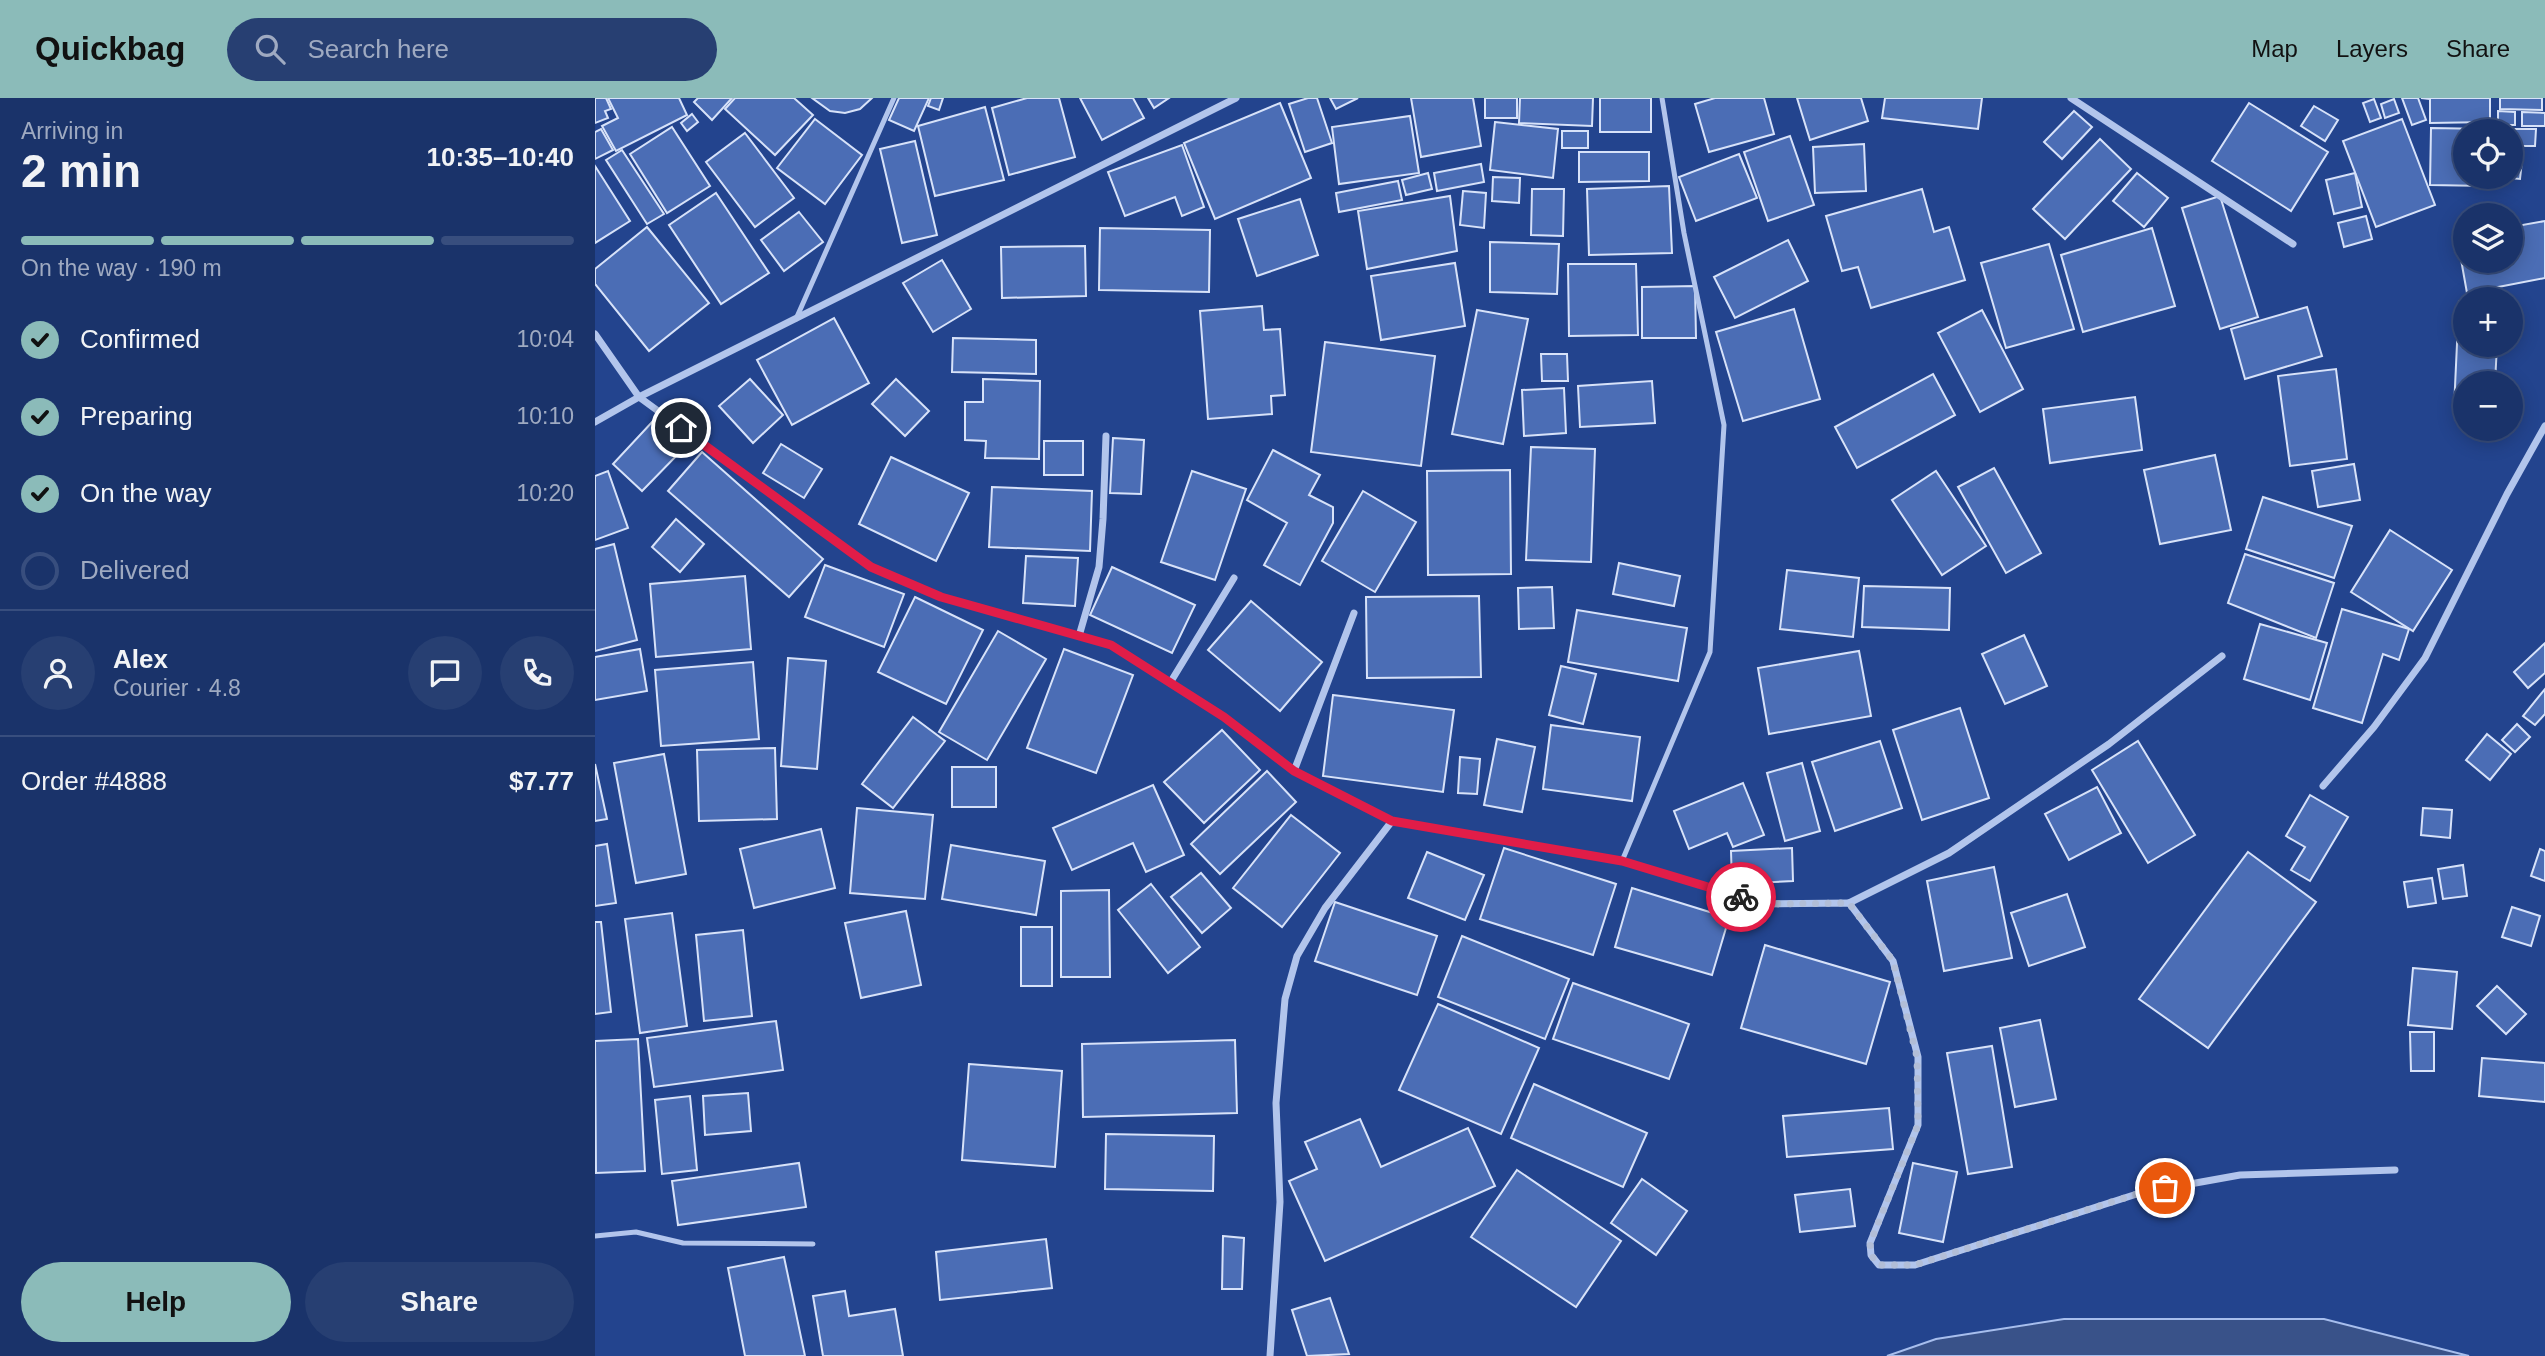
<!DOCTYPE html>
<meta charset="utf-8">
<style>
body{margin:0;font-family:Helvetica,sans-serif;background:#273f72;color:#f1f3f6;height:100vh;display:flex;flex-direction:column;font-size:26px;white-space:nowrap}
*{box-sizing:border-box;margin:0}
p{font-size:23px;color:#9faac1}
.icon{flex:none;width:38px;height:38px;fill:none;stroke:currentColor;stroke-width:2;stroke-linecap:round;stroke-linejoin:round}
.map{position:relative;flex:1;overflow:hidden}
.side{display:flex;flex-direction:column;background:#1a336a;width:595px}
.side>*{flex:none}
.fabs{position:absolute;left:1858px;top:21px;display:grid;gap:14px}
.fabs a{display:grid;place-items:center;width:70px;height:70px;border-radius:50%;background:#1a336a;box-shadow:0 4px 18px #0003,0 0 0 2px #384e7e;font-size:35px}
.pin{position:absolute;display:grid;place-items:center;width:60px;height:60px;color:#fff;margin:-30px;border:4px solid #fff;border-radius:50%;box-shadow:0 2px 7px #0007}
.courier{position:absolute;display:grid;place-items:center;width:70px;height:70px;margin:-35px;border:5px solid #e11d48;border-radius:50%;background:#fff;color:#222;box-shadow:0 2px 9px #0007}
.overview em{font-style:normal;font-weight:700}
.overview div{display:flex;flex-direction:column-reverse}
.overview{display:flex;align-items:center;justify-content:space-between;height:119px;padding:0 21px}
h1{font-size:46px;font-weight:700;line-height:52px}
.bar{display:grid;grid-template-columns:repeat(4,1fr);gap:10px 7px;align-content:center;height:84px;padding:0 21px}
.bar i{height:9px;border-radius:5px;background:#384e7e}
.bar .active{background:#8bbbb9}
.bar p{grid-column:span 4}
.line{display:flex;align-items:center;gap:18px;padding:0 21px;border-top:2px solid #384e7e}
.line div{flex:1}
.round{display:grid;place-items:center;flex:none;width:74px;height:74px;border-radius:37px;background:#273f72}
ol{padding:0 21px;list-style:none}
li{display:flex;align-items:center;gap:21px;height:77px}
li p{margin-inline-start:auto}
li .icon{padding:7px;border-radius:50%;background:#8bbbb9;color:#111;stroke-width:4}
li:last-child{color:#9faac1}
li i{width:38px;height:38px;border:4px solid #384e7e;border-radius:50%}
.primary-button{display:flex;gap:14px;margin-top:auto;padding:14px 21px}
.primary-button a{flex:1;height:80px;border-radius:42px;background:#8bbbb9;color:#111;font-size:28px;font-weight:700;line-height:80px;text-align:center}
.primary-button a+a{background:#273f72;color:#f1f3f6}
header{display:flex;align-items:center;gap:42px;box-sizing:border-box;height:98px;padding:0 35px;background:#8bbbb9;color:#111}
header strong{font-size:33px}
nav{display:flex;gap:38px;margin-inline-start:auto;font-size:24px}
.search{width:490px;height:63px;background:#273f72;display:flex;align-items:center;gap:18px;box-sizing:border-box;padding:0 24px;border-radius:38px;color:#9faac1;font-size:26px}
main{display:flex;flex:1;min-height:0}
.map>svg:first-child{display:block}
.water{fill:#395289;stroke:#a7beed;stroke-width:2}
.building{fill:#4b6db5;stroke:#d7e2f9;stroke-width:2}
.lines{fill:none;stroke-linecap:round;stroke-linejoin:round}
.service{stroke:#b2c5ec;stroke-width:5}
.minor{stroke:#b2c5ec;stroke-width:7}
.done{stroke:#b2bed7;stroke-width:7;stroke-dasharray:0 12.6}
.route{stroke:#e11d48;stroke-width:9}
</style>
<header>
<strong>Quickbag</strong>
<div class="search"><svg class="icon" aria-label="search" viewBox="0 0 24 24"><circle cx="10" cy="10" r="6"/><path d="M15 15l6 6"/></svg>Search here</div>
<nav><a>Map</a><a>Layers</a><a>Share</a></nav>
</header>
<main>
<section class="side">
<div class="overview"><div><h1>2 min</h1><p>Arriving in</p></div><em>10:35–10:40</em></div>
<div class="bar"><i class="active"></i><i class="active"></i><i class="active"></i><i></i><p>On the way · 190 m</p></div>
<ol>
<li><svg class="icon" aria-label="check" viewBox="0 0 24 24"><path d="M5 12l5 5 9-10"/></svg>Confirmed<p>10:04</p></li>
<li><svg class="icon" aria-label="check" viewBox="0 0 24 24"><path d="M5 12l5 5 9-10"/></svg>Preparing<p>10:10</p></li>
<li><svg class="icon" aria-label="check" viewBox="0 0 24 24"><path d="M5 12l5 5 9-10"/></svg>On the way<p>10:20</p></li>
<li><i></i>Delivered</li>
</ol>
<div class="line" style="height:126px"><a class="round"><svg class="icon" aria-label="person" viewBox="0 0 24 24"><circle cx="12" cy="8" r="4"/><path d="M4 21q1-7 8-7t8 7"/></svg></a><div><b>Alex</b><p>Courier · 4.8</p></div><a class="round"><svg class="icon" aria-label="chat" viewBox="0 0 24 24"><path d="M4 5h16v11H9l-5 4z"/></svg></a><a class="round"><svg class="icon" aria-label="phone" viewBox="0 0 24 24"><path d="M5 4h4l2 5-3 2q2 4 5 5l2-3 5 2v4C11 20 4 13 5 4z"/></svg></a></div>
<div class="line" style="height:91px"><div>Order #4888</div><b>$7.77</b></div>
<div class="primary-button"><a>Help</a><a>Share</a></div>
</section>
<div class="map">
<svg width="1950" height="1258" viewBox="0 0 1950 1258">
<rect width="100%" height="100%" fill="#23448e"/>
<polygon class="water" points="1469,1221 1729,1221 1874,1258 1292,1258 1341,1241"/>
<g class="building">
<polygon points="0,0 11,0 16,11 10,13 13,20 0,25"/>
<polygon points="13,0 84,0 92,17 21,53 7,28 23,20"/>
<polygon points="103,0 137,0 117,22 99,4"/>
<polygon points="140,0 199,0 218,17 180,57 130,11"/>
<polygon points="217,0 277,0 265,11 250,15 235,13"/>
<polygon points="304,0 334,0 319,33 294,22"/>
<polygon points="336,0 348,0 344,12 333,8"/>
<polygon points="432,0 464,0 480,59 414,77 397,10"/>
<polygon points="485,0 538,0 549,20 507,42"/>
<polygon points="553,0 574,0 559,10"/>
<polygon points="713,0 722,0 737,45 710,54 694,6"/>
<polygon points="735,0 763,0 741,11"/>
<polygon points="816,0 878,0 886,48 826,59"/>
<rect x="890" y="0" width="32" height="20"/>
<polygon points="925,0 998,0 997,28 924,25"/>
<rect x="1005" y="0" width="51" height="34"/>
<polygon points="1120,0 1169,0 1179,36 1114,54 1100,6"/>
<polygon points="1202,0 1266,0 1273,23 1215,42"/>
<polygon points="1290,0 1387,0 1383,31 1287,20"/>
<polygon points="1807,0 1823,0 1831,22 1817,27"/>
<polygon points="1826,0 1895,0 1895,24 1835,25 1835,1"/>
<polygon points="1905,0 1947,0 1947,12 1905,11"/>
<polygon points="1779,1 1786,20 1775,24 1768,5"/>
<polygon points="1799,1 1804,15 1790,20 1786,6"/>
<polygon points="685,5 716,80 620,121 589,45"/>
<polygon points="1654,5 1733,54 1696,113 1617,63"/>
<polygon points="1719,8 1743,22 1730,43 1706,28"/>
<polygon points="390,9 409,82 340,98 323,28"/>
<polygon points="1479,13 1497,29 1467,61 1449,44"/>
<polygon points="1903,13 1920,14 1920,27 1903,27"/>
<polygon points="1927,14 1950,15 1950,28 1927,28"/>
<polygon points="97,16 103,24 92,33 86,25"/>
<polygon points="815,18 824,75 744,86 737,29"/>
<polygon points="220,21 267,57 230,106 182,70"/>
<polygon points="1807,21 1840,107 1781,129 1748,43"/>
<polygon points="900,24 963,31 958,80 895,72"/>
<polygon points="77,29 115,88 72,115 35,56"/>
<polygon points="1836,30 1893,31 1893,33 1871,33 1871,79 1892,79 1892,88 1835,87"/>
<polygon points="6,31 18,52 0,61 0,34"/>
<polygon points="1904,31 1941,31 1940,48 1916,48 1916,33 1904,33"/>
<rect x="967" y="33" width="26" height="17"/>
<polygon points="150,35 199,100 160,129 111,64"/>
<polygon points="1195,38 1219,107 1173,123 1149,54"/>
<polygon points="1505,41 1536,71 1470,141 1438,111"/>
<polygon points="320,43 342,137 307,145 285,51"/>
<polygon points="1269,46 1271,93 1220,95 1218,49"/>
<polygon points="587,47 609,109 587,118 580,99 530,118 513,74"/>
<polygon points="27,52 69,116 52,126 11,62"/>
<polygon points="1916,53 1928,54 1925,81 1904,79 1916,79"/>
<polygon points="984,54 1054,54 1054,83 984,84"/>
<polygon points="1144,56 1162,100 1101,123 1084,79"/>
<polygon points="886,66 889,84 842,93 839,75"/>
<polygon points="0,68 35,123 0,145"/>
<polygon points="833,75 837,91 811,97 807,82"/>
<polygon points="1542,75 1573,100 1549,129 1518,103"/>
<polygon points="1760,75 1767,109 1739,116 1731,82"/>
<polygon points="898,79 925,80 924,105 897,103"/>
<polygon points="803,83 807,102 744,114 741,95"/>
<polygon points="1074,88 1077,155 994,157 992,91"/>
<polygon points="937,91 969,91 968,138 936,137"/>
<polygon points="1327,91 1339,134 1354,129 1370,182 1276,210 1263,169 1247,173 1231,118"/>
<polygon points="868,93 891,95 889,130 865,127"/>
<polygon points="121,95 174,175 126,206 74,127"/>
<polygon points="855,98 862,153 772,171 763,113"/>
<polygon points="1625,98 1663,219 1625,231 1587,110"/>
<polygon points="705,101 723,157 662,178 643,121"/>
<polygon points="204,114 228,144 189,173 166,142"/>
<polygon points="1771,118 1777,141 1749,149 1743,125"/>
<polygon points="1950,123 1950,180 1872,195 1862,139 1871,138 1871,163 1916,163 1916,129"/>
<polygon points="52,129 114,205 54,253 0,186 0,171"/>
<polygon points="505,130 615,132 614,194 504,192"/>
<polygon points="1557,130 1580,208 1488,234 1466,157"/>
<polygon points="1193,142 1213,183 1140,220 1119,179"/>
<polygon points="895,144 964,146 962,196 895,194"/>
<polygon points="1454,146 1479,231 1411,250 1386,165"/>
<polygon points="490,148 491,198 407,200 406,149"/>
<polygon points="347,162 376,211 338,234 308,185"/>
<polygon points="860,165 870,228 786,242 776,178"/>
<polygon points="973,166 1041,166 1043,237 974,238"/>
<polygon points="1100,188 1101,240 1047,240 1047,189"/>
<polygon points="1864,203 1871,203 1871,247 1902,247 1900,285 1871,285 1871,311 1859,310"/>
<polygon points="667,208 669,232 685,231 690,297 676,298 677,316 613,321 605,213"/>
<polygon points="1712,209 1727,258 1650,281 1636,231"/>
<polygon points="1199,211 1225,301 1148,323 1121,234"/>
<polygon points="882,212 933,221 908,346 857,336"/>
<polygon points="1387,212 1428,291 1385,314 1343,235"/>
<polygon points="239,220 274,285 197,327 162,262"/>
<polygon points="358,240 441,242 441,276 357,274"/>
<polygon points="730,244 840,258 826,368 716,354"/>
<polygon points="946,256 972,256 973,283 947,283"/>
<polygon points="1741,271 1752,361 1695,368 1683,278"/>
<polygon points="1338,276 1360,317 1262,370 1240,329"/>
<polygon points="155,281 188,317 158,345 124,308"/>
<polygon points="301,281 334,313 310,338 277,306"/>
<polygon points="388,281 445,283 444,361 390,360 391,343 370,342 370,304 388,304"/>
<polygon points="1057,283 1060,325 985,329 983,288"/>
<polygon points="969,290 971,335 929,338 927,292"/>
<polygon points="1540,299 1547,352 1455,365 1448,311"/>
<polygon points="59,322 88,351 47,393 18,366"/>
<polygon points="518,340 549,342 546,396 515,395"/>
<rect x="449" y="343" width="39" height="34"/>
<polygon points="186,346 227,371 209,400 168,375"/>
<polygon points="936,349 1000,351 996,464 931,462"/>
<polygon points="678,352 725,377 714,397 738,409 738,425 705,487 669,467 692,425 652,402"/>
<polygon points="107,354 228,461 194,499 73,393"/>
<polygon points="1620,357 1636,432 1565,446 1549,372"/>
<polygon points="296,359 374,395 341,463 264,426"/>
<polygon points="1759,366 1765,402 1723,409 1717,373"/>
<polygon points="1399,370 1446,455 1411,475 1363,389"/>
<polygon points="915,372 916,476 833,477 832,373"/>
<polygon points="13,373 33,430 0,442 0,378"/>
<polygon points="597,373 651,391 620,482 566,464"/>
<polygon points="1341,373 1391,448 1347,477 1297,402"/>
<polygon points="397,389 497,393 495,453 394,449"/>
<polygon points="768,393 821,424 780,494 727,463"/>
<polygon points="1668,399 1757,428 1739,480 1651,451"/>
<polygon points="81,421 109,446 85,474 57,449"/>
<polygon points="1795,432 1857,472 1818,533 1756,494"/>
<polygon points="19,446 42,542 0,553 0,451"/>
<polygon points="1650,456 1739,485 1721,540 1633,505"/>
<polygon points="431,458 483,460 480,508 428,505"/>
<polygon points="1024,465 1085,478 1079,508 1018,496"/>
<polygon points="230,467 309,496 289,549 210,519"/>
<polygon points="517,469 600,507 577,555 495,517"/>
<polygon points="1192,472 1264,480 1258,539 1185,531"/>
<polygon points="150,478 156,551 61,559 55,486"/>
<polygon points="1269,488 1355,490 1354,532 1267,529"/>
<polygon points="957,489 959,530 924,531 923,490"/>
<polygon points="884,498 886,579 772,580 771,499"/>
<polygon points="320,499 388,532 351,606 283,574"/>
<polygon points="656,503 727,564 685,613 613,552"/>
<polygon points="1747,511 1814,531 1804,562 1788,556 1767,625 1718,610"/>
<polygon points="982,512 1092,530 1083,583 973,564"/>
<polygon points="1665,526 1732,545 1715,602 1649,581"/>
<polygon points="403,533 451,561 392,662 344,634"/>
<polygon points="1429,537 1452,588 1410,606 1387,556"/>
<polygon points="1950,545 1950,575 1933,590 1919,574"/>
<polygon points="45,551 52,593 0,602 0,559"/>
<polygon points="469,551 538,577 501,675 432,650"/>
<polygon points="1264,553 1276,618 1174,636 1163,570"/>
<polygon points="193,560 231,563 222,671 186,668"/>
<polygon points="158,564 164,641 66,648 60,572"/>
<polygon points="966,568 1001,576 988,626 954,617"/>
<polygon points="1950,591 1950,616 1940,627 1928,618"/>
<polygon points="738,597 859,612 848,694 728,678"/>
<polygon points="1365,610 1394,700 1327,722 1298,632"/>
<polygon points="318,619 350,643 298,710 267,686"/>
<polygon points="1922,626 1935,639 1920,654 1907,642"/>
<polygon points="956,627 1045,639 1037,703 948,691"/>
<polygon points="627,632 665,672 609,725 569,684"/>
<polygon points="1892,636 1916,656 1895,682 1871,662"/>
<polygon points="902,641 940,649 927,714 889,707"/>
<polygon points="1285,643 1307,710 1240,733 1217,664"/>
<polygon points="1543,643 1600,737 1553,765 1497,672"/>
<polygon points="180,650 182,721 104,723 102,652"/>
<polygon points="69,656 91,776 41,785 19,665"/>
<polygon points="865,659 885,661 882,696 863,695"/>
<polygon points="1207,665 1225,733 1190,743 1172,675"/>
<polygon points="0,666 12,721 0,723"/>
<rect x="357" y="669" width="44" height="40"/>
<polygon points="672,673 701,704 625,776 596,746"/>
<polygon points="1148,685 1169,737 1138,749 1132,735 1094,751 1079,713"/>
<polygon points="558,687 589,757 551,774 538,745 477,772 458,730"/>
<polygon points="1502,689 1526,735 1474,762 1450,716"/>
<polygon points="1715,697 1753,719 1715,783 1696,772 1710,749 1691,738"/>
<polygon points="262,710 338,717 330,801 255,795"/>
<polygon points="1828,710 1857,712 1855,740 1826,737"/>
<polygon points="696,717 745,755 687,829 638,790"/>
<polygon points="226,731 240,790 159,810 145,751"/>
<polygon points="12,746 21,805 0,808 0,748"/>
<polygon points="356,747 450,763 441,817 347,801"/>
<polygon points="909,750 1021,786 998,857 885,821"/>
<polygon points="1197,750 1198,783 1137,786 1136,753"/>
<polygon points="1945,751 1950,753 1950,783 1936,778"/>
<polygon points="832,754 889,777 870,822 813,800"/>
<polygon points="1653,754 1721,804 1613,950 1544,901"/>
<polygon points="1868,767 1872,798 1848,801 1843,771"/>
<polygon points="1399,769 1417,860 1349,873 1332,783"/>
<polygon points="606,775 636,810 607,835 576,799"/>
<polygon points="1837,780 1841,805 1813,809 1809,784"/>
<polygon points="556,786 605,849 573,875 523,812"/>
<polygon points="1037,790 1134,820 1117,877 1020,849"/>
<polygon points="514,792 515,879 466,879 466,793"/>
<polygon points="1472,796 1490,849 1434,868 1416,815"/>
<polygon points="740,804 842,838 822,897 720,863"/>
<polygon points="1917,809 1945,818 1936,848 1907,839"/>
<polygon points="311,813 326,887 266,900 250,825"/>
<polygon points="77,815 92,928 45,935 30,821"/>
<polygon points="0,824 6,824 16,914 0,916"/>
<rect x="426" y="829" width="31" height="59"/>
<polygon points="148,832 157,918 109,923 101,837"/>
<polygon points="867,838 974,881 950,941 843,899"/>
<polygon points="1170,847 1295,884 1271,966 1146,930"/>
<polygon points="1818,870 1862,874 1857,931 1813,927"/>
<polygon points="978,885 1094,926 1074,981 958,941"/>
<polygon points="1902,888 1931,916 1911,936 1882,908"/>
<polygon points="843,906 944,950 906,1036 804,992"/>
<polygon points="1445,922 1461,1001 1420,1009 1405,930"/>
<polygon points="181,923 188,972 59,989 52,940"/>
<polygon points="1815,934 1839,934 1839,973 1816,973"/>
<polygon points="43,941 50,1073 1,1075 0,943"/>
<polygon points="640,942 642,1015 488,1019 487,946"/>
<polygon points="1397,948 1417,1069 1373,1076 1352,955"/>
<polygon points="1887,960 1950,965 1950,1004 1884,998"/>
<polygon points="374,966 467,973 460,1069 367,1062"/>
<polygon points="939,986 1052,1035 1028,1089 916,1040"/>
<polygon points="153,995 156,1033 110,1037 108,998"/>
<polygon points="95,998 102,1072 67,1076 60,1002"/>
<polygon points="1294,1010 1298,1051 1192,1059 1188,1018"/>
<polygon points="765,1021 786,1069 873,1030 900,1088 730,1163 694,1083 722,1071 710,1044"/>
<polygon points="511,1036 619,1038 618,1093 510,1091"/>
<polygon points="204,1065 211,1109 83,1127 77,1083"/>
<polygon points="1318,1065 1362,1074 1348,1144 1304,1135"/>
<polygon points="922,1072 1026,1143 981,1209 876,1139"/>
<polygon points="1047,1081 1092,1113 1061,1157 1016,1125"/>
<polygon points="1255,1091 1260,1128 1205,1134 1200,1097"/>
<polygon points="628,1138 649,1140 647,1191 627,1191"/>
<polygon points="451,1141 457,1190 345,1202 341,1154"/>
<polygon points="189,1159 210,1258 150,1258 133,1170"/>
<polygon points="250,1193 254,1218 300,1211 308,1258 228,1258 218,1198"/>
<polygon points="735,1200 754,1256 712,1258 697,1212"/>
</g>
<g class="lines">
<g class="service">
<polyline points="201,221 299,0"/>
<polyline points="1027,763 1115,554 1129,327 1089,135 1067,0"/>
<polyline points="0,1138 41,1134 88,1145 218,1146"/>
</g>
<g class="minor">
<polyline points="1476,0 1698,146"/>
<polyline points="0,236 44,299 276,469 346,499 516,547 629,619 699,673 797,723 1027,763 1168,806 1254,805 1298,863 1323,959 1323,1027 1275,1145 1276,1157 1284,1167 1320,1167 1545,1095 1645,1077 1800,1072"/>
<polyline points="0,324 44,299 641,0"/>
<polyline points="484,538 504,469 508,421 511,338"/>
<polyline points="575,585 639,480"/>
<polyline points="699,673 759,515"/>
<polyline points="1728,688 1779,629 1830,560 1912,396 1950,328"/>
<polyline points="1254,805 1354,755 1514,646 1627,558"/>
<polyline points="675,1258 685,1104 681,1005 690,901 702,858 730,810 797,723"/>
</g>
</g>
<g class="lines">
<polyline class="done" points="1146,799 1168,806 1254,805 1298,863 1322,959 1323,1027 1275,1145 1276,1157 1284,1167 1320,1167 1545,1095 1570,1090"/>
<polyline class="route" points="86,330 276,469 346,499 516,547 629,619 699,673 797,723 1027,763 1146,799"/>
</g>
</svg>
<div class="fabs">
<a><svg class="icon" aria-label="locate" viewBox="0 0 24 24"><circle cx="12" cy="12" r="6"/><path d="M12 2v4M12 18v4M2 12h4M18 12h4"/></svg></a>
<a><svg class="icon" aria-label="layers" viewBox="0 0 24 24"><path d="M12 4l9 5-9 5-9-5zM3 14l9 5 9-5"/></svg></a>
<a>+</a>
<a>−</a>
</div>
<div class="pin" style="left:1570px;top:1090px;background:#ea580c"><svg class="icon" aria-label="bag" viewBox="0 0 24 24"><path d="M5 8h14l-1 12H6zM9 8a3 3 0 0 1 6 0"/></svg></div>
<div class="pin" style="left:86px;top:330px;background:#1f2937"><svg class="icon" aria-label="home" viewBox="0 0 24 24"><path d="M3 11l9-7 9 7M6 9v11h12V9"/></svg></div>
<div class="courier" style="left:1146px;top:799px"><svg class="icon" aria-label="bike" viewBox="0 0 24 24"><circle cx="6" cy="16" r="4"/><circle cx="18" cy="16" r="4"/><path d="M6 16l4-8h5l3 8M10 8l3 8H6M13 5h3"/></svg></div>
</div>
</main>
